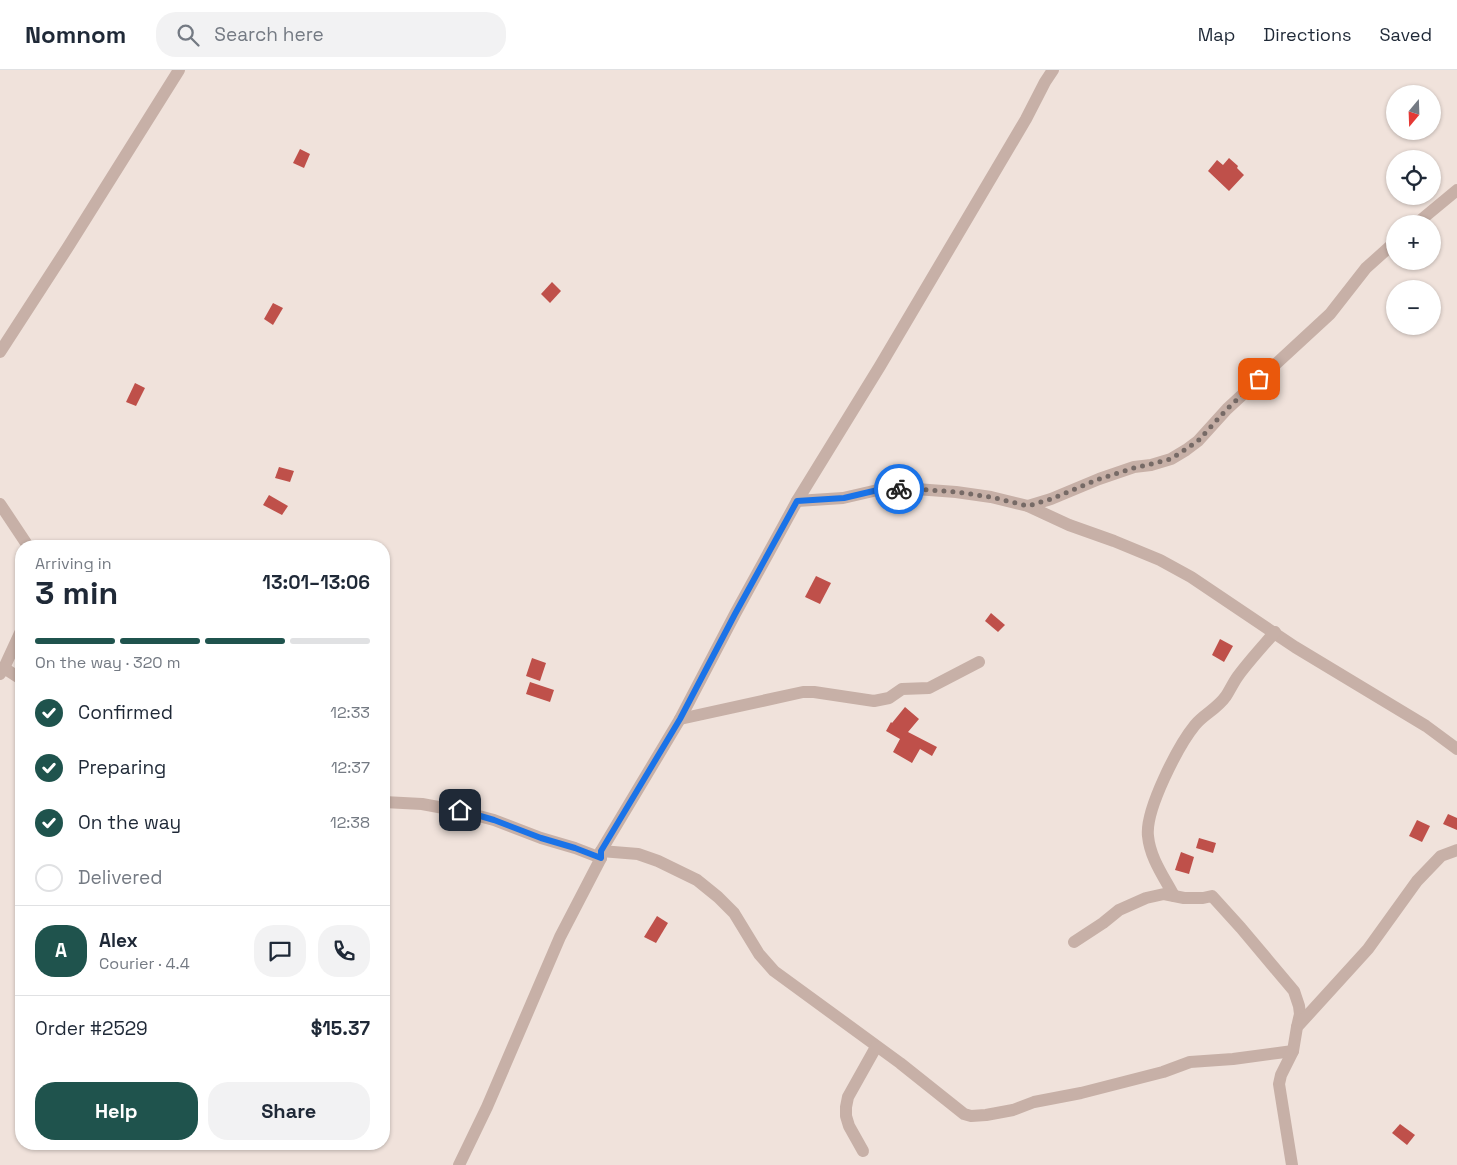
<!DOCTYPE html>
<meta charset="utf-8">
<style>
body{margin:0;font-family:"Space Grotesk",sans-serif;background:#f2f2f3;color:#1f2937;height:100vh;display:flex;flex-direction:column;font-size:19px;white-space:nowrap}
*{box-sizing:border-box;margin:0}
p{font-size:16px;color:#747a83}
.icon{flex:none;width:28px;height:28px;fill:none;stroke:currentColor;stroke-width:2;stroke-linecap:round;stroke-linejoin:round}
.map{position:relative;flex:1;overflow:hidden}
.panel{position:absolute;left:15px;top:470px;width:375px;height:610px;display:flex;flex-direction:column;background:#fff;border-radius:20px;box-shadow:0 1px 4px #0004}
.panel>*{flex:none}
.needle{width:32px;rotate:199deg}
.fabs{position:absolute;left:1386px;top:15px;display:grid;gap:10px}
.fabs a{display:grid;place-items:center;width:55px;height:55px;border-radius:50%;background:#fff;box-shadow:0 1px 4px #0004;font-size:25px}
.pin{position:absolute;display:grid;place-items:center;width:42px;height:42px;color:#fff;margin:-21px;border-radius:10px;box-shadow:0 2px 8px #0006}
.courier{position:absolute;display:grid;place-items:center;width:50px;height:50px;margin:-25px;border:4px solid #1a73e8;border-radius:50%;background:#fff;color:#222;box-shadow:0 1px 6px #0007}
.summary em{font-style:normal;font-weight:700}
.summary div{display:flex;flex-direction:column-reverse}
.summary{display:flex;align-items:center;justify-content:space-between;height:85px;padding:0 20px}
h1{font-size:32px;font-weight:700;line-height:38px}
.bar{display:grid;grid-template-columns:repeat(4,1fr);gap:8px 5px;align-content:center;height:60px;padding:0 20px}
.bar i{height:6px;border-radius:4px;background:#e0e1e3}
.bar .selected{background:#1f534d}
.bar p{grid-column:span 4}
.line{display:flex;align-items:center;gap:12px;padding:0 20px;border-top:1px solid #e0e1e3}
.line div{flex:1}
.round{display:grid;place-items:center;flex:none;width:52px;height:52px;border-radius:20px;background:#f2f2f3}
ol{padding:0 20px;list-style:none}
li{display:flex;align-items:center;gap:15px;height:55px}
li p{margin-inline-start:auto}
li .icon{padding:5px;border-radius:50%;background:#1f534d;color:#fff;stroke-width:4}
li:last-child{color:#747a83}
li i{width:28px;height:28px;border:2px solid #e0e1e3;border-radius:50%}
.action{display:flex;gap:10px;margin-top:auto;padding:10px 20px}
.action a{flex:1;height:58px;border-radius:20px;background:#1f534d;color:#fff;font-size:20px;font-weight:700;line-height:58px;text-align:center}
.action a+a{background:#f2f2f3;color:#1f2937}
header{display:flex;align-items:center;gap:30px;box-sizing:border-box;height:70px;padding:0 25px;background:#fff;border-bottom:1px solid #e0e1e3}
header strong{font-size:24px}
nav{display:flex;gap:28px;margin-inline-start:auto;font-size:18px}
.search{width:350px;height:45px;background:#f2f2f3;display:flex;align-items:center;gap:12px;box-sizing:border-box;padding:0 18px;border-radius:20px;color:#747a83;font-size:19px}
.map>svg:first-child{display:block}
.building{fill:#bf504a}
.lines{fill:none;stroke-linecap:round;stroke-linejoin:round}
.minor{stroke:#c7b0a7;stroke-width:12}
.done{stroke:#766a66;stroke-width:5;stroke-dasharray:0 9}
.route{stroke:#1a73e8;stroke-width:6}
</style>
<header>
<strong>Nomnom</strong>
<div class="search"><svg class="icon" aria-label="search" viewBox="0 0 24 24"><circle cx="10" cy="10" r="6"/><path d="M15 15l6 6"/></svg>Search here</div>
<nav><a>Map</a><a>Directions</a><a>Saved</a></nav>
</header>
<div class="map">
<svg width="1457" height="1095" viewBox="0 0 1457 1095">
<rect width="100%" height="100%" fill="#f0e2db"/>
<g class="building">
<polygon points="300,79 310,84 304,98 293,93"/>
<polygon points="1229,88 1238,96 1237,98 1244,105 1229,121 1208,101 1217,90 1223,95"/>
<polygon points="552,212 561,221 550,233 541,224"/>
<polygon points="273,233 283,238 273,255 264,249"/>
<polygon points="135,313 145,318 136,336 126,332"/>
<polygon points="279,397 294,401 290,412 275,408"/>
<polygon points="269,425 288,436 282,445 263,435"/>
<polygon points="816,506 831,513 820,534 805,527"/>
<polygon points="991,543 1005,555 998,562 985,551"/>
<polygon points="1220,569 1233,576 1224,592 1212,585"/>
<polygon points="532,588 546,593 540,611 526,606"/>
<polygon points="530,612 554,620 550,632 526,624"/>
<polygon points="905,637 919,649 908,662 937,677 932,686 920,679 912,693 893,682 900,669 886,661 891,652 892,653"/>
<polygon points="1448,744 1457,748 1457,760 1443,754"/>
<polygon points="1417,750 1430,756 1422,772 1409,766"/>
<polygon points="1199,768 1216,773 1213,783 1196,778"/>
<polygon points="1181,782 1194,787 1189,804 1175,800"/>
<polygon points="657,846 668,853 656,873 644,867"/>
<polygon points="1400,1054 1415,1065 1407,1075 1392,1063"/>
</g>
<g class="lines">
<g class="minor">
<polyline points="1416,154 1457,120"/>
<polyline points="0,282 68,177 179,0"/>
<polyline points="797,431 843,428 882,419 916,419 956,422 991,427 1028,436 1069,455 1114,471 1160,490 1191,507 1295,577 1426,656 1457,679"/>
<polyline points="0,434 28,476"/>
<polyline points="1028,436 1051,429 1099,409 1134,397 1151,395 1171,389 1186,380 1198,371 1227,339 1330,244 1366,198 1395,172"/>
<polyline points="4,598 21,609"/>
<polyline points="0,604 4,598 21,561"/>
<polyline points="680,649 803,622 814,622 874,631 889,628 902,619 929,618 979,592"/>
<polyline points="384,732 422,734 460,741 494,750 541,768 575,778 601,788"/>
<polyline points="601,781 638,784 658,791 697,810 718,827 734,843 759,884 774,901 900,993 964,1044 971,1046 986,1045 1013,1040 1034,1032 1081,1023 1163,1002 1190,992 1233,989 1293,981"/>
<path d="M1174 826C1164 807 1150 788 1148 766 1145 740 1178 676 1195 655 1204 644 1217 639 1226 626 1230 620 1233 613 1238 606 1249 591 1262 577 1275 562"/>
<polyline points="1074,872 1103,853 1119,840 1146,828 1164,824 1184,828 1203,828 1212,826 1241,858 1294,921 1299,936 1300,944 1297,957"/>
<polyline points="863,1081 849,1056 846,1046 846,1037 848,1027 876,977"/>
<polyline points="459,1095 487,1037 560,867 601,788 601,781 680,649 735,544 797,431 880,296 1026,49 1045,12 1053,0"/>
<polyline points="1292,1095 1279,1014 1281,1005 1293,981 1297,957 1368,879 1417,811 1441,786 1457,780"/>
</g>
</g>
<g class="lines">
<polyline class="done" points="899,419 916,419 956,422 991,427 1028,436 1051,429 1099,409 1134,398 1151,394 1171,389 1198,371 1227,339 1259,309"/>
<polyline class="route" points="460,740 494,750 541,768 575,778 601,788 601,781 680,649 735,544 797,431 844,428 882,419 899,419"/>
</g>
</svg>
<div class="fabs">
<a><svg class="needle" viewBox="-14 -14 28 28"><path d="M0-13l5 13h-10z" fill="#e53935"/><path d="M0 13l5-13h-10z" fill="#747a83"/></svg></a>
<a><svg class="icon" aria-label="locate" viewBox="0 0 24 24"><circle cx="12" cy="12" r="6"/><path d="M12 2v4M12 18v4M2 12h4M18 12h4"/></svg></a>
<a>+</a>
<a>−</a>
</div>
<div class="pin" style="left:1259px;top:309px;background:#ea580c"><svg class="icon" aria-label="bag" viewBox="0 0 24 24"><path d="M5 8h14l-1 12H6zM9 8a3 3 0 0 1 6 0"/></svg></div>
<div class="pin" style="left:460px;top:740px;background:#1f2937"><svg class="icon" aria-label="home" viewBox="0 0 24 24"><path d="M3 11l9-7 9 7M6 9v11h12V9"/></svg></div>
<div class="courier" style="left:899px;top:419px"><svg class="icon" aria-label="bike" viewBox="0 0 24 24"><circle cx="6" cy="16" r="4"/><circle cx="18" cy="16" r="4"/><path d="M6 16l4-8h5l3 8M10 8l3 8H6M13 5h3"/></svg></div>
<section class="panel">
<div class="summary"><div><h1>3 min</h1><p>Arriving in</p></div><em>13:01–13:06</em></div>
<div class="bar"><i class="selected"></i><i class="selected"></i><i class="selected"></i><i></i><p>On the way · 320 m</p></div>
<ol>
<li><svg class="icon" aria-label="check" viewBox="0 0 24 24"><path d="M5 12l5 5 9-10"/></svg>Confirmed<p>12:33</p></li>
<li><svg class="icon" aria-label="check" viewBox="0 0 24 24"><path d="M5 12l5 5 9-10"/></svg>Preparing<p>12:37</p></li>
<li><svg class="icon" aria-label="check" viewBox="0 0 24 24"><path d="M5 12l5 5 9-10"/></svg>On the way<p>12:38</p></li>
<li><i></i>Delivered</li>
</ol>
<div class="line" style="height:90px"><b class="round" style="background:#1f534d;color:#fff">A</b><div><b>Alex</b><p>Courier · 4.4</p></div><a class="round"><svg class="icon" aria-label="chat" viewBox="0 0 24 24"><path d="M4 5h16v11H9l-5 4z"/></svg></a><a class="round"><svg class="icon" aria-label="phone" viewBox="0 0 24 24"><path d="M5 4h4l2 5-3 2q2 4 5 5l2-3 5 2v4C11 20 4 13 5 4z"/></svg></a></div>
<div class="line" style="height:65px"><div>Order #2529</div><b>$15.37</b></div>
<div class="action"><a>Help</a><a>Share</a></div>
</section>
</div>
